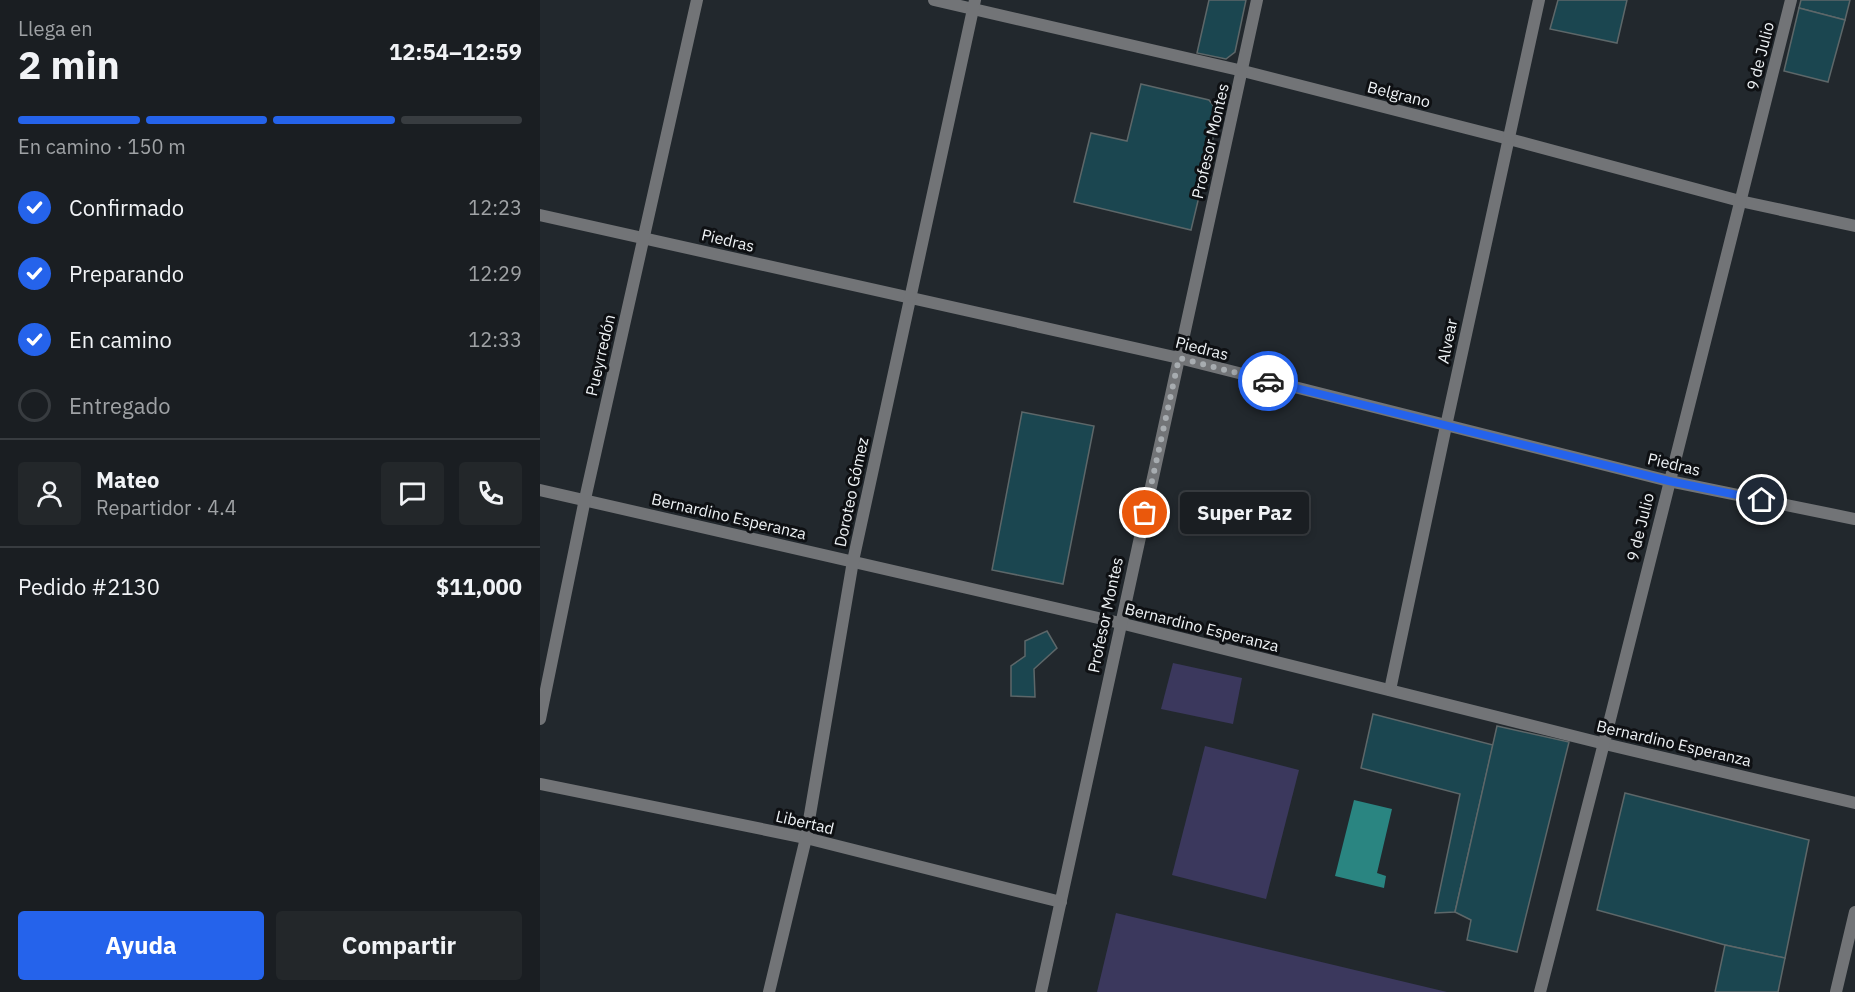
<!DOCTYPE html>
<html lang="es">
<meta charset="utf-8">
<style>
body{margin:0;font-family:"IBM Plex Sans",sans-serif;background:#23272a;color:#f1f3f6;height:100vh;display:flex;flex-direction:column;font-size:22px;white-space:nowrap}
*{box-sizing:border-box;margin:0}
p{font-size:20px;color:#9fa2a5}
.icon{flex:none;width:33px;height:33px;fill:none;stroke:currentColor;stroke-width:2;stroke-linecap:round;stroke-linejoin:round}
.map{position:relative;flex:1;overflow:hidden}
.sheet{display:flex;flex-direction:column;background:#1a1e22;width:540px}
.sheet>*{flex:none}
.pin{position:absolute;display:grid;place-items:center;width:51px;height:51px;color:#fff;margin:-26px;border:3px solid #fff;border-radius:50%;box-shadow:0 2px 6px #0007}
.courier{position:absolute;display:grid;place-items:center;width:60px;height:60px;margin:-30px;border:4px solid #2563eb;border-radius:50%;background:#fff;color:#222;box-shadow:0 2px 8px #0007}
.bubble{position:absolute;height:42px;border-radius:6px;background:#1a1e22;box-shadow:0 3px 9px #0003,0 0 0 2px #383c40;font-size:20px;font-weight:700;line-height:42px;text-align:center}
.head em{font-style:normal;font-weight:700}
.head div{display:flex;flex-direction:column-reverse}
.head{display:flex;align-items:center;justify-content:space-between;height:102px;padding:0 18px}
h1{font-size:39px;font-weight:700;line-height:45px}
.bar{display:grid;grid-template-columns:repeat(4,1fr);gap:9px 6px;align-content:center;height:72px;padding:0 18px}
.bar i{height:8px;border-radius:4px;background:#383c40}
.bar .selected{background:#2563eb}
.bar p{grid-column:span 4}
.line{display:flex;align-items:center;gap:15px;padding:0 18px;border-top:2px solid #383c40}
.line div{flex:1}
.round{display:grid;place-items:center;flex:none;width:63px;height:63px;border-radius:6px;background:#23272a}
ol{padding:0 18px;list-style:none}
li{display:flex;align-items:center;gap:18px;height:66px}
li p{margin-inline-start:auto}
li .icon{padding:6px;border-radius:50%;background:#2563eb;color:#fff;stroke-width:4}
li:last-child{color:#9fa2a5}
li i{width:33px;height:33px;border:3px solid #383c40;border-radius:50%}
.primary-button{display:flex;gap:12px;margin-top:auto;padding:12px 18px}
.primary-button a{flex:1;height:69px;border-radius:6px;background:#2563eb;color:#fff;font-size:24px;font-weight:700;line-height:69px;text-align:center}
.primary-button a+a{background:#23272a;color:#f1f3f6}
main{display:flex;flex:1;min-height:0}
.map>svg:first-child{display:block}
.green{fill:#3b385d}
.water{fill:#2a8581}
.building{fill:#1b4650;stroke:#5d6769;stroke-width:1.5}
.lines{fill:none;stroke-linecap:round;stroke-linejoin:round}
.minor{stroke:#727477;stroke-width:12}
.done{stroke:#a7acb0;stroke-width:6;stroke-dasharray:0 10.8}
.route{stroke:#2563eb;stroke-width:8}
.labels{text-anchor:middle;dominant-baseline:central;stroke-width:6;stroke-linejoin:round;paint-order:stroke}
.street-label{font-size:16px;fill:#eff3f6;stroke:#0e1013}
</style>
<main>
<section class="sheet">
<div class="head"><div><h1>2 min</h1><p>Llega en</p></div><em>12:54–12:59</em></div>
<div class="bar"><i class="selected"></i><i class="selected"></i><i class="selected"></i><i></i><p>En camino · 150 m</p></div>
<ol>
<li><svg class="icon" aria-label="check" viewBox="0 0 24 24"><path d="M5 12l5 5 9-10"/></svg>Confirmado<p>12:23</p></li>
<li><svg class="icon" aria-label="check" viewBox="0 0 24 24"><path d="M5 12l5 5 9-10"/></svg>Preparando<p>12:29</p></li>
<li><svg class="icon" aria-label="check" viewBox="0 0 24 24"><path d="M5 12l5 5 9-10"/></svg>En camino<p>12:33</p></li>
<li><i></i>Entregado</li>
</ol>
<div class="line" style="height:108px"><a class="round"><svg class="icon" aria-label="person" viewBox="0 0 24 24"><circle cx="12" cy="8" r="4"/><path d="M4 21q1-7 8-7t8 7"/></svg></a><div><b>Mateo</b><p>Repartidor · 4.4</p></div><a class="round"><svg class="icon" aria-label="chat" viewBox="0 0 24 24"><path d="M4 5h16v11H9l-5 4z"/></svg></a><a class="round"><svg class="icon" aria-label="phone" viewBox="0 0 24 24"><path d="M5 4h4l2 5-3 2q2 4 5 5l2-3 5 2v4C11 20 4 13 5 4z"/></svg></a></div>
<div class="line" style="height:78px"><div>Pedido #2130</div><b>$11,000</b></div>
<div class="primary-button"><a>Ayuda</a><a>Compartir</a></div>
</section>
<div class="map">
<svg width="1315" height="992" viewBox="0 0 1315 992">
<rect width="100%" height="100%" fill="#22282d"/>
<g class="green">
<polygon points="633,663 702,678 693,724 621,709"/>
<polygon points="665,746 759,770 726,899 632,875"/>
<polygon points="576,913 907,992 557,992"/>
</g>
<polygon class="water" points="814,800 852,809 837,873 846,876 844,888 795,876"/>
<g class="building">
<polygon points="669,0 706,0 695,52 686,59 657,53"/>
<polygon points="1018,0 1087,0 1077,43 1010,29"/>
<polygon points="1261,0 1310,0 1305,20 1259,8"/>
<polygon points="1259,8 1305,20 1288,82 1244,71"/>
<polygon points="601,84 669,100 679,113 651,230 534,202 551,133 587,141"/>
<polygon points="482,412 554,426 523,584 452,570"/>
<polygon points="507,631 517,648 494,669 495,697 471,696 471,666 485,656 485,641"/>
<polygon points="833,714 953,745 915,912 895,913 920,794 821,768"/>
<polygon points="957,726 1029,742 977,952 927,940 931,920 915,912"/>
<polygon points="1085,793 1269,840 1245,958 1185,945 1057,910"/>
<polygon points="1185,945 1245,958 1238,992 1175,992"/>
</g>
<g class="lines">
<g class="minor">
<polyline points="394,0 703,71 969,139 1200,201 1315,226"/>
<polyline points="0,215 639,358 1129,481 1315,519"/>
<polyline points="0,490 580,623 1065,744 1315,803"/>
<polyline points="850,690 906,426 999,0"/>
<polyline points="0,719 45,499 157,0"/>
<polyline points="0,784 266,838 521,902"/>
<polyline points="229,992 266,838 313,561 435,0"/>
<polyline points="501,992 717,0"/>
<path d="M1000 992C1086 662 1167 331 1251 0"/>
<polyline points="1296,992 1315,912"/>
</g>
</g>
<g class="lines">
<polyline class="done" points="605,513 639,358 728,381"/>
<polyline class="route" points="728,381 1129,481 1222,500"/>
</g>
<g class="labels">
<g class="street-label">
<text transform="translate(1220 56) rotate(-76)">9 de Julio</text>
<text transform="translate(859 94) rotate(14)">Belgrano</text>
<text transform="translate(670 141) rotate(-77)">Profesor Montes</text>
<text transform="translate(188 240) rotate(13)">Piedras</text>
<text transform="translate(907 341) rotate(-78)">Alvear</text>
<text transform="translate(662 348) rotate(14)">Piedras</text>
<text transform="translate(60 355) rotate(-77)">Pueyrredón</text>
<text transform="translate(1134 464) rotate(13)">Piedras</text>
<text transform="translate(311 492) rotate(-78)">Doroteo Gómez</text>
<text transform="translate(189 516) rotate(13)">Bernardino Esperanza</text>
<text transform="translate(1100 527) rotate(-76)">9 de Julio</text>
<text transform="translate(565 615) rotate(-78)">Profesor Montes</text>
<text transform="translate(662 627) rotate(14)">Bernardino Esperanza</text>
<text transform="translate(1134 743) rotate(13)">Bernardino Esperanza</text>
<text transform="translate(265 822) rotate(13)">Libertad</text>
</g>
</g>
</svg>
<div class="pin" style="left:605px;top:513px;background:#ea580c"><svg class="icon" aria-label="bag" viewBox="0 0 24 24"><path d="M5 8h14l-1 12H6zM9 8a3 3 0 0 1 6 0"/></svg></div>
<div class="pin" style="left:1222px;top:500px;background:#1f2937"><svg class="icon" aria-label="home" viewBox="0 0 24 24"><path d="M3 11l9-7 9 7M6 9v11h12V9"/></svg></div>
<div class="courier" style="left:728px;top:381px"><svg class="icon" aria-label="car" viewBox="0 0 24 24"><path d="M5 17H2v-5l4-1 3-4h7l3 4 3 1v5h-3M9 17h6M6 11h13"/><circle cx="7" cy="17" r="2"/><circle cx="17" cy="17" r="2"/></svg></div>
<div class="bubble" style="left:640px;top:492px;width:129px">Super Paz</div>
</div>
</main>
